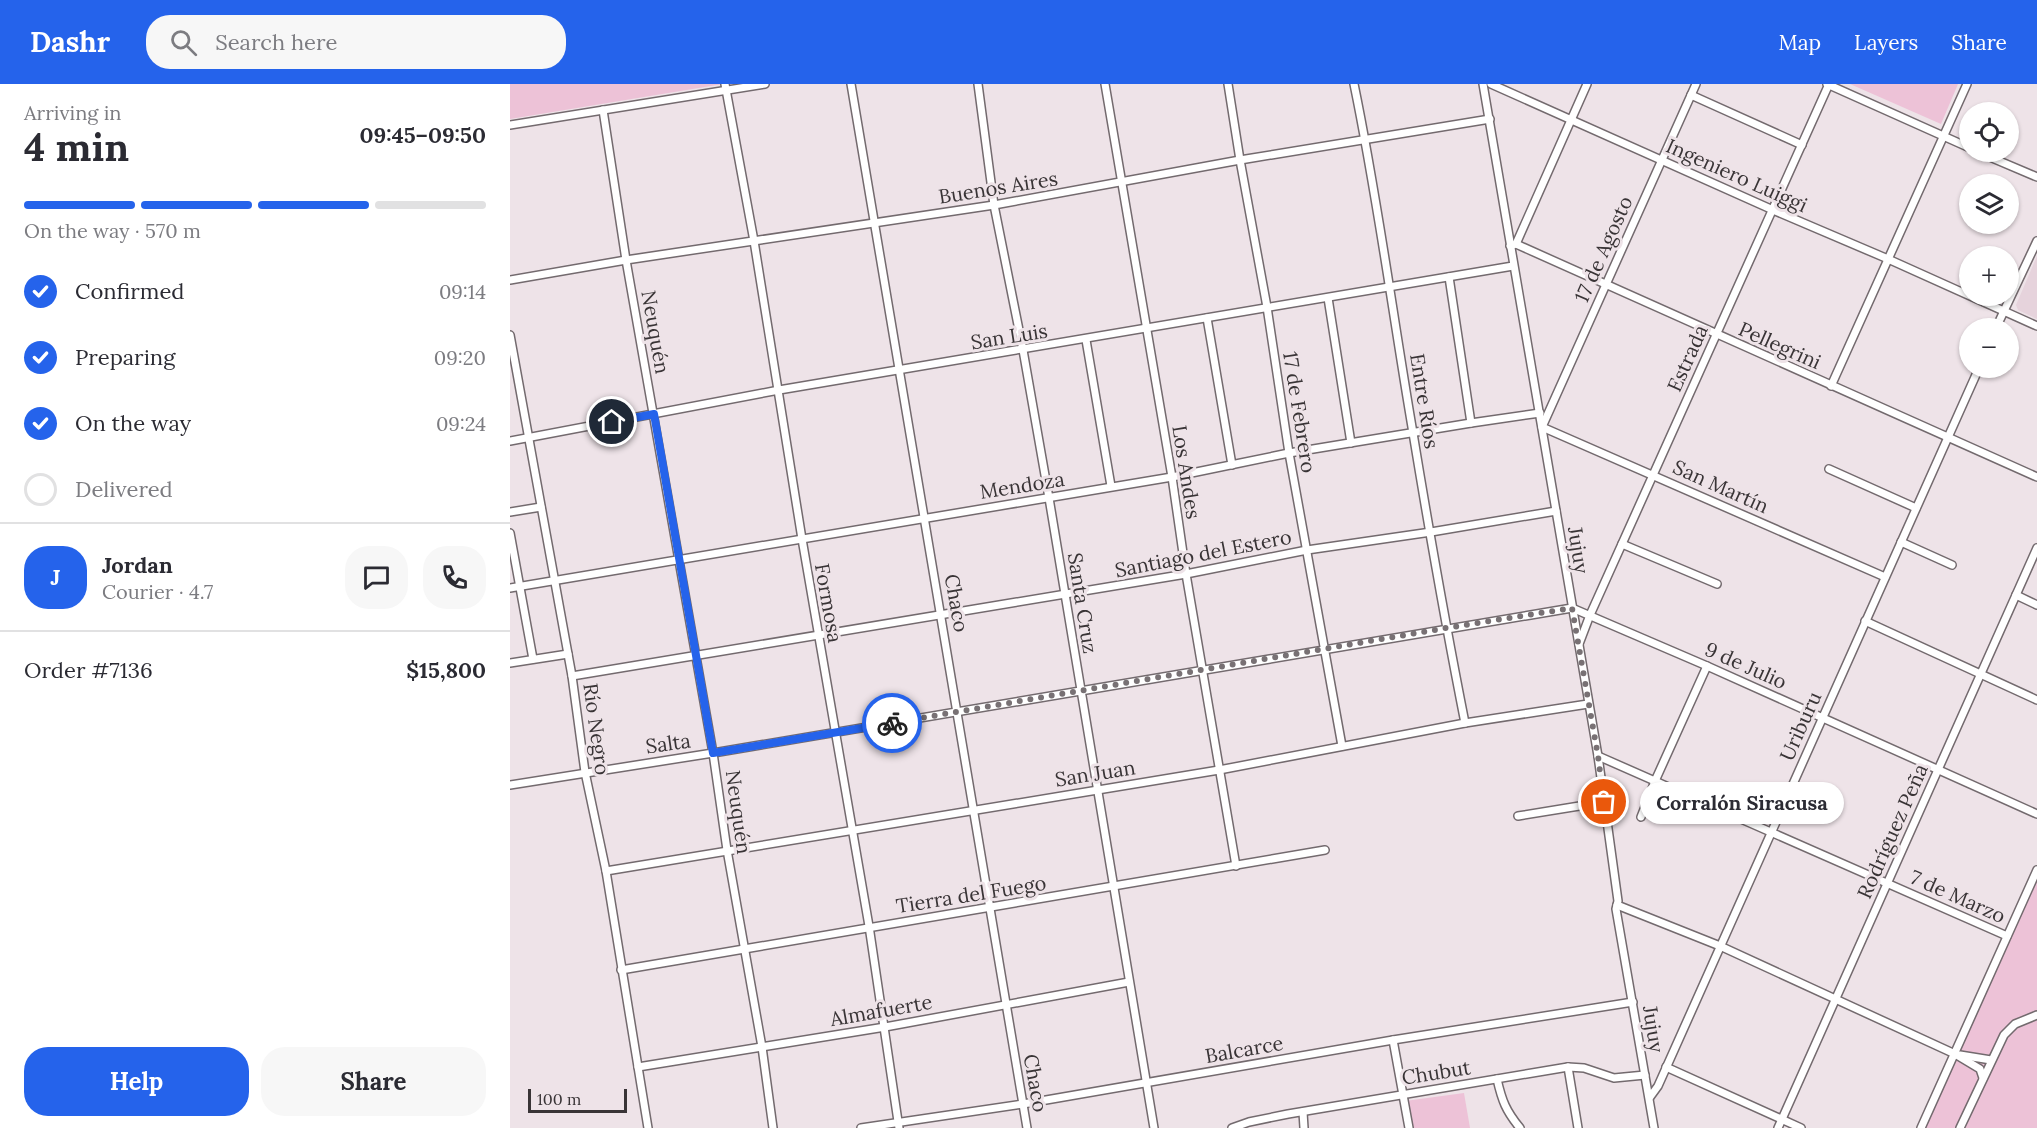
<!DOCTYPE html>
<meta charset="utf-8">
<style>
body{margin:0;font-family:Lora,serif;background:#f7f7f7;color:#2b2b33;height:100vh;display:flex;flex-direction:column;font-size:22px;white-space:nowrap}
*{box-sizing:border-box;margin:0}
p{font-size:20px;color:#7c7c81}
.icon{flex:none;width:33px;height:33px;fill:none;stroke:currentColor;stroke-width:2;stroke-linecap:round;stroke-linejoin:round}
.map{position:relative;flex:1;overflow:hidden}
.drawer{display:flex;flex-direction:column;background:#fff;width:510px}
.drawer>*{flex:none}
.tools{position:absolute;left:1449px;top:18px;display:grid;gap:12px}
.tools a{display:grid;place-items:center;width:60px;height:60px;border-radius:50%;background:#fff;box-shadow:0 2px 4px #0004;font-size:30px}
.scale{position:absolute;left:18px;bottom:15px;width:99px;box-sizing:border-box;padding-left:6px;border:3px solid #393436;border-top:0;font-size:16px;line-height:21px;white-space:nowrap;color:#393436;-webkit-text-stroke:4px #eee3e8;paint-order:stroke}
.pin{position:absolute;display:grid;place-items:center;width:51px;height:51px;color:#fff;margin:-26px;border:3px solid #fff;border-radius:50%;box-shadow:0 2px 6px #0007}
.courier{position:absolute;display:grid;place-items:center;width:60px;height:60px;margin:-30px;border:4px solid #2563eb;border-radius:50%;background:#fff;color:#222;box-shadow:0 2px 8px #0007}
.bubble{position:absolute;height:42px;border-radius:21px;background:#fff;box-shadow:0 2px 4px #0004;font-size:20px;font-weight:700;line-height:42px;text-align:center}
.overview em{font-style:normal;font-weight:700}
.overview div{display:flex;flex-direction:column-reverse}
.overview{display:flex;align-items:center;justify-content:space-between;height:102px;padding:0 24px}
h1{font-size:39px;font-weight:700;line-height:45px}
.bar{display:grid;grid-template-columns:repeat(4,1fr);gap:9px 6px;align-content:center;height:72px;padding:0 24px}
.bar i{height:8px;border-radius:4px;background:#e1e1e2}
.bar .current{background:#2563eb}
.bar p{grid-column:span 4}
.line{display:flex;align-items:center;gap:15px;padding:0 24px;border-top:2px solid #e1e1e2}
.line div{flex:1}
.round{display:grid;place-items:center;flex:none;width:63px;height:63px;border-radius:24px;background:#f7f7f7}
ol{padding:0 24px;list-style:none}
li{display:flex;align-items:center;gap:18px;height:66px}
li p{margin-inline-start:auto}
li .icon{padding:6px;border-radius:50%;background:#2563eb;color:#fff;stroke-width:4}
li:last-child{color:#7c7c81}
li i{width:33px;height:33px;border:3px solid #e1e1e2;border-radius:50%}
.primary-button{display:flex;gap:12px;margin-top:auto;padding:12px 24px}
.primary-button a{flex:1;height:69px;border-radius:24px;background:#2563eb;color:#fff;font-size:24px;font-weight:700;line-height:69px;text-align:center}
.primary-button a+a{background:#f7f7f7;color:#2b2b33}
header{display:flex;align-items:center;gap:36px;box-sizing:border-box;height:84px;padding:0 30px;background:#2563eb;color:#fff}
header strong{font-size:28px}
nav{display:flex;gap:33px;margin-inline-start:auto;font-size:21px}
.search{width:420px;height:54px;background:#f7f7f7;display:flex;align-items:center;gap:15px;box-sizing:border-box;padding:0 21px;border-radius:24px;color:#7c7c81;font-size:22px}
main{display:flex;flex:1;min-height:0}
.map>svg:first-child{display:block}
.built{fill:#e6d3dc}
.green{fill:#edc2d7}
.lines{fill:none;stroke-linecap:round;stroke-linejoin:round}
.minor-casing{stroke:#736a6e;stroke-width:10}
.minor{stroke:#fff;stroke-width:7}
.done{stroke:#787174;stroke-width:6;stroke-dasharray:0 10.8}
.route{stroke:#2563eb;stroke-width:8}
.labels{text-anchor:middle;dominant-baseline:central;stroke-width:6;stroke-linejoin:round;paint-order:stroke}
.street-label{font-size:20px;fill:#393436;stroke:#eee3e8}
</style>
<header>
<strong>Dashr</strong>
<div class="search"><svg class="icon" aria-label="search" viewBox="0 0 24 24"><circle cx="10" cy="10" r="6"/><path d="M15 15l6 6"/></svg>Search here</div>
<nav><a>Map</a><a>Layers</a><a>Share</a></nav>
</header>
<main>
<section class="drawer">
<div class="overview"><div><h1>4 min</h1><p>Arriving in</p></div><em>09:45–09:50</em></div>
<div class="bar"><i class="current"></i><i class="current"></i><i class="current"></i><i></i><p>On the way · 570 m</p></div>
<ol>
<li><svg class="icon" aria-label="check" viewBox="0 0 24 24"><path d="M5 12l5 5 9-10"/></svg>Confirmed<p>09:14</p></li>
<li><svg class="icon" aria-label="check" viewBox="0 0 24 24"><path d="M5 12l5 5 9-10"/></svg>Preparing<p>09:20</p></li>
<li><svg class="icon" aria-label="check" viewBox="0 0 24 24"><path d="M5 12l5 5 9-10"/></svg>On the way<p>09:24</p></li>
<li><i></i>Delivered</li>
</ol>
<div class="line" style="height:108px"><b class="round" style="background:#2563eb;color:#fff">J</b><div><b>Jordan</b><p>Courier · 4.7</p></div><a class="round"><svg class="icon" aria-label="chat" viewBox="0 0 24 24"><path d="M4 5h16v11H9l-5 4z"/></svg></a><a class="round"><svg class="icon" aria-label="phone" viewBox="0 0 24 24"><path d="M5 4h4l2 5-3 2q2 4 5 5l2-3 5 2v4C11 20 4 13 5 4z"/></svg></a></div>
<div class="line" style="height:78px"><div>Order #7136</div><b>$15,800</b></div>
<div class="primary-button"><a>Help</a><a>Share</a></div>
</section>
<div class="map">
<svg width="1527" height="1044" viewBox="0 0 1527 1044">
<rect width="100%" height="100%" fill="#eee3e8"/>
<polygon class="built" points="1527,172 1527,235 1508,226 1506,221"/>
<g class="green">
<polygon points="0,0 213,0 0,35"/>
<polygon points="1340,0 1448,0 1431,40"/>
<polygon points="1527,797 1527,1044 1415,1044"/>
<polygon points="954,1009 960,1044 899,1044 895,1017"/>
</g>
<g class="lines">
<defs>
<g id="minor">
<polyline points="215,0 244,157 292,455 359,842 389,1044"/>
<polyline points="341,0 517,1044"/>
<polyline points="468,0 484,121 513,266 539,414 644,1044"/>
<polyline points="595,0 662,393 676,490 726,782"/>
<polyline points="718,0 730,76 757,223 779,369 832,662"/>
<path d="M844 0C868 116 883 233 903 349 919 446 936 543 955 639"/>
<polyline points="973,0 1088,672 1108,817 1106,825 1144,1044"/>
<polyline points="981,0 1263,126 1378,175 1527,242"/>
<polyline points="1186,0 1032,343 1375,493"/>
<polyline points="1317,0 1460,64"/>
<polyline points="1181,11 1292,61"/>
<polyline points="93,26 116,176 203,669 217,766 252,963 263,1044"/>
<polyline points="0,41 255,0"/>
<polyline points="1468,68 1527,93"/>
<polyline points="1006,160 1077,0"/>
<polyline points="1000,162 1006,160 1527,393"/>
<polyline points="939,193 961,339"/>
<polyline points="0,196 116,176 484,121 730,76 980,35"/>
<polyline points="818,214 841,359"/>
<polyline points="697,234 722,381"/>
<polyline points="1486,244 1527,157"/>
<polyline points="0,251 62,592 75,688 96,787 138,1044"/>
<polyline points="576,256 601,402"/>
<polyline points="1321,302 1457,0"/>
<polyline points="0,357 269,306 1003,182"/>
<polyline points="1319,385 1406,424"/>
<polyline points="0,428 31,423"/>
<polyline points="0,449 23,575"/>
<polyline points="1391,458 1442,481"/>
<polyline points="1112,460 1207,500"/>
<polyline points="0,504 662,393 779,369 961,339 1030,329"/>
<polyline points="1506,511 1527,521"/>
<polyline points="1355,537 1527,616"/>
<polyline points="1069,560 1080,531 1319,0"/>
<polyline points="0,579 58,570"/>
<polyline points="62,592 676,490 797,466 921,448 1046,427"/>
<polyline points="1088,672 1497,852"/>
<polyline points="0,701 203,669 1062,524 1197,582 1527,730"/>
<polyline points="1008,732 1094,718"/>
<polyline points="1131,733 1145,697 1197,582"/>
<polyline points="96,787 709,686 955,639 1078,620"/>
<polyline points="1107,821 1210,862 1445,970 1470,985 1473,994"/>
<path d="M111 886C346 846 581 808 815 766"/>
<polyline points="883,956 899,1044"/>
<polyline points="1450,971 1481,976"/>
<polyline points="128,983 375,943 619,898"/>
<polyline points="1058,983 1068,1044"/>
<polyline points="1156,983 1291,1044"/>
<path d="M987 995C992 1017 996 1027 1010 1044"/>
<polyline points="1140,1013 1148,1002 1469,284"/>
<polyline points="793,1028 794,1044"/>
<polyline points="351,1044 513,1020 883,956 1123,918"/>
<polyline points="722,1044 739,1038 778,1030 1058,983 1074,984 1104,994 1135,991"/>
<polyline points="1268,1044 1527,464"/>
<polyline points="1411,1044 1527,786"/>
<polyline points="1450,1044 1494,951 1505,940 1527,931"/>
</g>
</defs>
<use href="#minor" class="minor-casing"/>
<use href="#minor" class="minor"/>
</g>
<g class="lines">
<polyline class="done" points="382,639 936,544 1062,524 1088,672 1094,718"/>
<polyline class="route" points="102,338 144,330 203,669 382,639"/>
</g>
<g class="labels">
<g class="street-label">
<text transform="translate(1227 91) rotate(24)">Ingeniero Luiggi</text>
<text transform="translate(488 103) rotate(-9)">Buenos Aires</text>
<text transform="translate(1093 165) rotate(-66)">17 de Agosto</text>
<text transform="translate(146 248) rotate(80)">Neuquén</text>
<text transform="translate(499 252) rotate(-9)">San Luis</text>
<text transform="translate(1270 261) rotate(24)">Pellegrini</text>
<text transform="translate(1177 274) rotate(-66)">Estrada</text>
<text transform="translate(915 317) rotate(81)">Entre Ríos</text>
<text transform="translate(790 328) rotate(81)">17 de Febrero</text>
<text transform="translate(677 388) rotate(81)">Los Andes</text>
<text transform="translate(512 401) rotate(-9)">Mendoza</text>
<text transform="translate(1211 402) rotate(24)">San Martín</text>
<text transform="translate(1069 466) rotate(81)">Jujuy</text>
<text transform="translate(693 469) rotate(-11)">Santiago del Estero</text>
<text transform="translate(319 519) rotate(80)">Formosa</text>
<text transform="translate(447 519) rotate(80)">Chaco</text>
<text transform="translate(573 519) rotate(81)">Santa Cruz</text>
<text transform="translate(1236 581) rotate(24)">9 de Julio</text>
<text transform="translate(1290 642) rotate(-66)">Uriburu</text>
<text transform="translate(87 645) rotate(82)">Río Negro</text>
<text transform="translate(158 659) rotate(-8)">Salta</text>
<text transform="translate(585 689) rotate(-9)">San Juan</text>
<text transform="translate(229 728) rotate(82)">Neuquén</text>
<text transform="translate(1382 747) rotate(-66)">Rodríguez Peña</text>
<text transform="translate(461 810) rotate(-9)">Tierra del Fuego</text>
<text transform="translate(1448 812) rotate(24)">7 de Marzo</text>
<text transform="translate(371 926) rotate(-10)">Almafuerte</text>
<text transform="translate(1144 945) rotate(81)">Jujuy</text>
<text transform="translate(734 965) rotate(-10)">Balcarce</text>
<text transform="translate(926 988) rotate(-9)">Chubut</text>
<text transform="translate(526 999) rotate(80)">Chaco</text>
</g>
</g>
</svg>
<div class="tools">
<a><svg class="icon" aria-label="locate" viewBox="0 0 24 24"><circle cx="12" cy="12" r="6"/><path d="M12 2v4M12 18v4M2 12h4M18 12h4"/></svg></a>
<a><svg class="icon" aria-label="layers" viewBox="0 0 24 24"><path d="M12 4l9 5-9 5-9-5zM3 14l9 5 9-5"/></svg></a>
<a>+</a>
<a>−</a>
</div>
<div class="scale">100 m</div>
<div class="pin" style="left:1094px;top:718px;background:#ea580c"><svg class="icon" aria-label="bag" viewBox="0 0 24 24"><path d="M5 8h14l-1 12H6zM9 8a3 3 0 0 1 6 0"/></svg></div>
<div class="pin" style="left:102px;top:338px;background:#1f2937"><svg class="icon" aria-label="home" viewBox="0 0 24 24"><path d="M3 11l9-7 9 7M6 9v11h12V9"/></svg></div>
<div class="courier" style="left:382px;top:639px"><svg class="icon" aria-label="bike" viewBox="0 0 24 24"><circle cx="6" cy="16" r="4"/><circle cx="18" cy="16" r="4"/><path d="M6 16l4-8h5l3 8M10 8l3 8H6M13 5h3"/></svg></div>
<div class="bubble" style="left:1130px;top:698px;width:204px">Corralón Siracusa</div>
</div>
</main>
